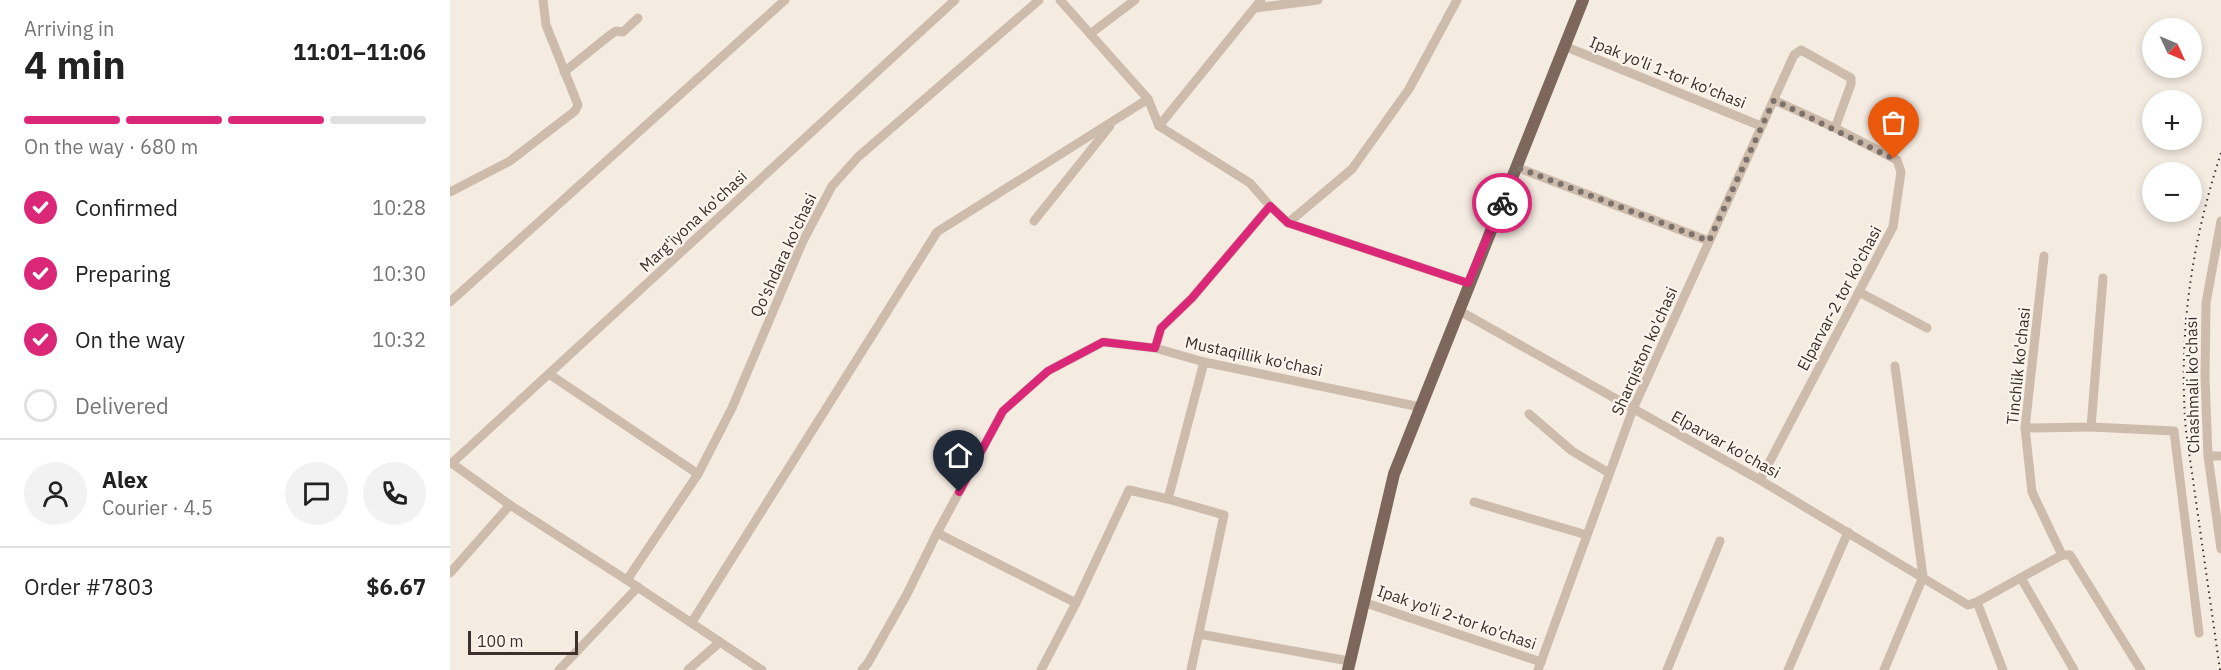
<!DOCTYPE html>
<meta charset="utf-8">
<style>
body{margin:0;font-family:"IBM Plex Sans",sans-serif;background:#f2f2f2;color:#222;height:100vh;display:flex;flex-direction:column;font-size:22px;white-space:nowrap}
*{box-sizing:border-box;margin:0}
p{font-size:20px;color:#767676}
.icon{flex:none;width:33px;height:33px;fill:none;stroke:currentColor;stroke-width:2;stroke-linecap:round;stroke-linejoin:round}
.map{position:relative;flex:1;overflow:hidden}
.details{display:flex;flex-direction:column;background:#fff;width:450px}
.details>*{flex:none}
.needle{width:39px;rotate:134deg}
.fabs{position:absolute;left:1692px;top:18px;display:grid;gap:12px}
.fabs a{display:grid;place-items:center;width:60px;height:60px;border-radius:50%;background:#fff;box-shadow:0 3px 9px #0003;font-size:30px}
.scale{position:absolute;left:18px;bottom:15px;width:110px;box-sizing:border-box;padding-left:6px;border:3px solid #3b302b;border-top:0;font-size:16px;line-height:21px;white-space:nowrap;color:#3b302b;-webkit-text-stroke:4px #fbf5ee;paint-order:stroke}
.pin{position:absolute;display:grid;place-items:center;width:51px;height:51px;color:#fff;margin:-62px -26px;border-radius:50% 50% 50% 0;rotate:-45deg;box-shadow:0 0 6px #0007}
.pin .icon{rotate:45deg}
.courier{position:absolute;display:grid;place-items:center;width:60px;height:60px;margin:-30px;border:4px solid #db2777;border-radius:50%;background:#fff;color:#222;box-shadow:0 2px 8px #0007}
.head em{font-style:normal;font-weight:800}
.head div{display:flex;flex-direction:column-reverse}
.head{display:flex;align-items:center;justify-content:space-between;height:102px;padding:0 24px}
h1{font-size:39px;font-weight:800;line-height:45px}
.bar{display:grid;grid-template-columns:repeat(4,1fr);gap:9px 6px;align-content:center;height:72px;padding:0 24px}
.bar i{height:8px;border-radius:4px;background:#e0e0e0}
.bar .on{background:#db2777}
.bar p{grid-column:span 4}
.line{display:flex;align-items:center;gap:15px;padding:0 24px;border-top:2px solid #e0e0e0}
.line div{flex:1}
.round{display:grid;place-items:center;flex:none;width:63px;height:63px;border-radius:32px;background:#f2f2f2}
ol{padding:0 24px;list-style:none}
li{display:flex;align-items:center;gap:18px;height:66px}
li p{margin-inline-start:auto}
li .icon{padding:6px;border-radius:50%;background:#db2777;color:#fff;stroke-width:4}
li:last-child{color:#767676}
li i{width:33px;height:33px;border:3px solid #e0e0e0;border-radius:50%}
main{display:flex;flex:1;min-height:0}
.map>svg:first-child{display:block}
.lines{fill:none;stroke-linecap:round;stroke-linejoin:round}
.minor{stroke:#cdbbac;stroke-width:9}
.major{stroke:#7d675c;stroke-width:12}
.rail{stroke:#3b302b;stroke-width:2;stroke-dasharray:1.5 4.5;stroke-linecap:butt}
.done{stroke:#7c716b;stroke-width:6;stroke-dasharray:0 10.8}
.route{stroke:#db2777;stroke-width:8}
.labels{text-anchor:middle;dominant-baseline:central;stroke-width:4.5;stroke-linejoin:round;paint-order:stroke}
.street-label{font-size:16px;fill:#3b302b;stroke:#fbf5ee}
</style>
<main>
<section class="details">
<div class="head"><div><h1>4 min</h1><p>Arriving in</p></div><em>11:01–11:06</em></div>
<div class="bar"><i class="on"></i><i class="on"></i><i class="on"></i><i></i><p>On the way · 680 m</p></div>
<ol>
<li><svg class="icon" aria-label="check" viewBox="0 0 24 24"><path d="M5 12l5 5 9-10"/></svg>Confirmed<p>10:28</p></li>
<li><svg class="icon" aria-label="check" viewBox="0 0 24 24"><path d="M5 12l5 5 9-10"/></svg>Preparing<p>10:30</p></li>
<li><svg class="icon" aria-label="check" viewBox="0 0 24 24"><path d="M5 12l5 5 9-10"/></svg>On the way<p>10:32</p></li>
<li><i></i>Delivered</li>
</ol>
<div class="line" style="height:108px"><a class="round"><svg class="icon" aria-label="person" viewBox="0 0 24 24"><circle cx="12" cy="8" r="4"/><path d="M4 21q1-7 8-7t8 7"/></svg></a><div><b>Alex</b><p>Courier · 4.5</p></div><a class="round"><svg class="icon" aria-label="chat" viewBox="0 0 24 24"><path d="M4 5h16v11H9l-5 4z"/></svg></a><a class="round"><svg class="icon" aria-label="phone" viewBox="0 0 24 24"><path d="M5 4h4l2 5-3 2q2 4 5 5l2-3 5 2v4C11 20 4 13 5 4z"/></svg></a></div>
<div class="line" style="height:78px"><div>Order #7803</div><b>$6.67</b></div>
</section>
<div class="map">
<svg width="1771" height="670" viewBox="0 0 1771 670">
<rect width="100%" height="100%" fill="#f4ebe1"/>
<g class="lines">
<g class="minor">
<polyline points="610,0 698,99 709,126 800,183 820,206 838,223 1018,283"/>
<polyline points="805,8 868,0"/>
<polyline points="640,34 685,0"/>
<polyline points="1114,46 1311,126"/>
<polyline points="114,72 160,35 166,31 173,32 188,18"/>
<polyline points="1324,100 1385,128"/>
<polyline points="709,126 811,0"/>
<polyline points="1066,167 1259,241"/>
<polyline points="0,192 60,161 125,111 128,105 96,25 93,0"/>
<polyline points="584,221 660,126"/>
<polyline points="1771,221 1756,303 1755,378 1758,456 1771,549"/>
<polyline points="838,223 902,169 959,89 1007,0"/>
<polyline points="1409,292 1477,328"/>
<polyline points="0,302 335,0"/>
<polyline points="1008,310 1310,480 1518,605 1527,602"/>
<polyline points="705,348 711,328 742,298 820,206"/>
<polyline points="99,374 248,474"/>
<polyline points="1079,414 1122,451 1159,473"/>
<polyline points="1641,427 1724,431 1749,633"/>
<polyline points="1575,428 1641,427 1653,278"/>
<polyline points="1758,456 1771,456"/>
<polyline points="0,462 60,505 183,584 312,670"/>
<polyline points="2,463 505,0"/>
<polyline points="1024,502 1137,535"/>
<polyline points="487,533 626,603"/>
<polyline points="1612,555 1620,555 1691,670"/>
<polyline points="0,573 60,505"/>
<polyline points="1571,578 1624,670"/>
<polyline points="177,580 248,474 282,408 352,243 382,186 408,157 589,0"/>
<polyline points="913,602 1091,662"/>
<polyline points="242,622 487,232 698,99"/>
<polyline points="749,634 899,661"/>
<polyline points="109,670 188,587"/>
<polyline points="238,670 270,642"/>
<polyline points="412,670 418,663 457,594 487,533 553,411 598,371 653,342 705,348 754,362 970,407"/>
<polyline points="591,670 626,603 679,490 718,499"/>
<polyline points="741,670 774,515 718,499 754,362"/>
<polyline points="1088,670 1183,409 1344,55 1351,50 1401,78 1401,84 1385,128 1447,160 1451,172 1443,227 1310,480"/>
<polyline points="1217,670 1270,541"/>
<polyline points="1338,670 1398,532"/>
<polyline points="1434,670 1473,577 1445,366"/>
<polyline points="1553,670 1527,602 1612,555 1582,492 1575,428 1594,256"/>
</g>
<polyline class="major" points="898,670 944,474 1133,0"/>
<path class="rail" d="M1770 670 1736 431C1728 336 1741 244 1771 153"/>
</g>
<g class="lines">
<polyline class="done" points="1052,203 1066,167 1259,241 1324,100 1444,159"/>
<polyline class="route" points="509,492 553,411 598,371 653,342 705,348 711,328 742,298 820,206 838,223 1018,283 1052,203"/>
</g>
<g class="labels">
<g class="street-label">
<text transform="translate(1218 72) rotate(22)">Ipak yo'li 1-tor ko'chasi</text>
<text transform="translate(243 221) rotate(-43)">Marg'iyona ko'chasi</text>
<text transform="translate(333 255) rotate(-65)">Qo'shdara ko'chasi</text>
<text transform="translate(1389 298) rotate(-62)">Elparvar-2 tor ko'chasi</text>
<text transform="translate(1194 351) rotate(-66)">Sharqiston ko'chasi</text>
<text transform="translate(804 356) rotate(12)">Mustaqillik ko'chasi</text>
<text transform="translate(1568 366) rotate(-84)">Tinchlik ko'chasi</text>
<text transform="translate(1742 385) rotate(-91)">Chashmali ko'chasi</text>
<text transform="translate(1276 444) rotate(29)">Elparvar ko'chasi</text>
<text transform="translate(1007 617) rotate(19)">Ipak yo'li 2-tor ko'chasi</text>
</g>
</g>
</svg>
<div class="fabs">
<a><svg class="needle" viewBox="-14 -14 28 28"><path d="M0-13l5 13h-10z" fill="#e53935"/><path d="M0 13l5-13h-10z" fill="#767676"/></svg></a>
<a>+</a>
<a>−</a>
</div>
<div class="scale">100 m</div>
<div class="pin" style="left:1444px;top:159px;background:#ea580c"><svg class="icon" aria-label="bag" viewBox="0 0 24 24"><path d="M5 8h14l-1 12H6zM9 8a3 3 0 0 1 6 0"/></svg></div>
<div class="pin" style="left:509px;top:492px;background:#1f2937"><svg class="icon" aria-label="home" viewBox="0 0 24 24"><path d="M3 11l9-7 9 7M6 9v11h12V9"/></svg></div>
<div class="courier" style="left:1052px;top:203px"><svg class="icon" aria-label="bike" viewBox="0 0 24 24"><circle cx="6" cy="16" r="4"/><circle cx="18" cy="16" r="4"/><path d="M6 16l4-8h5l3 8M10 8l3 8H6M13 5h3"/></svg></div>
</div>
</main>
